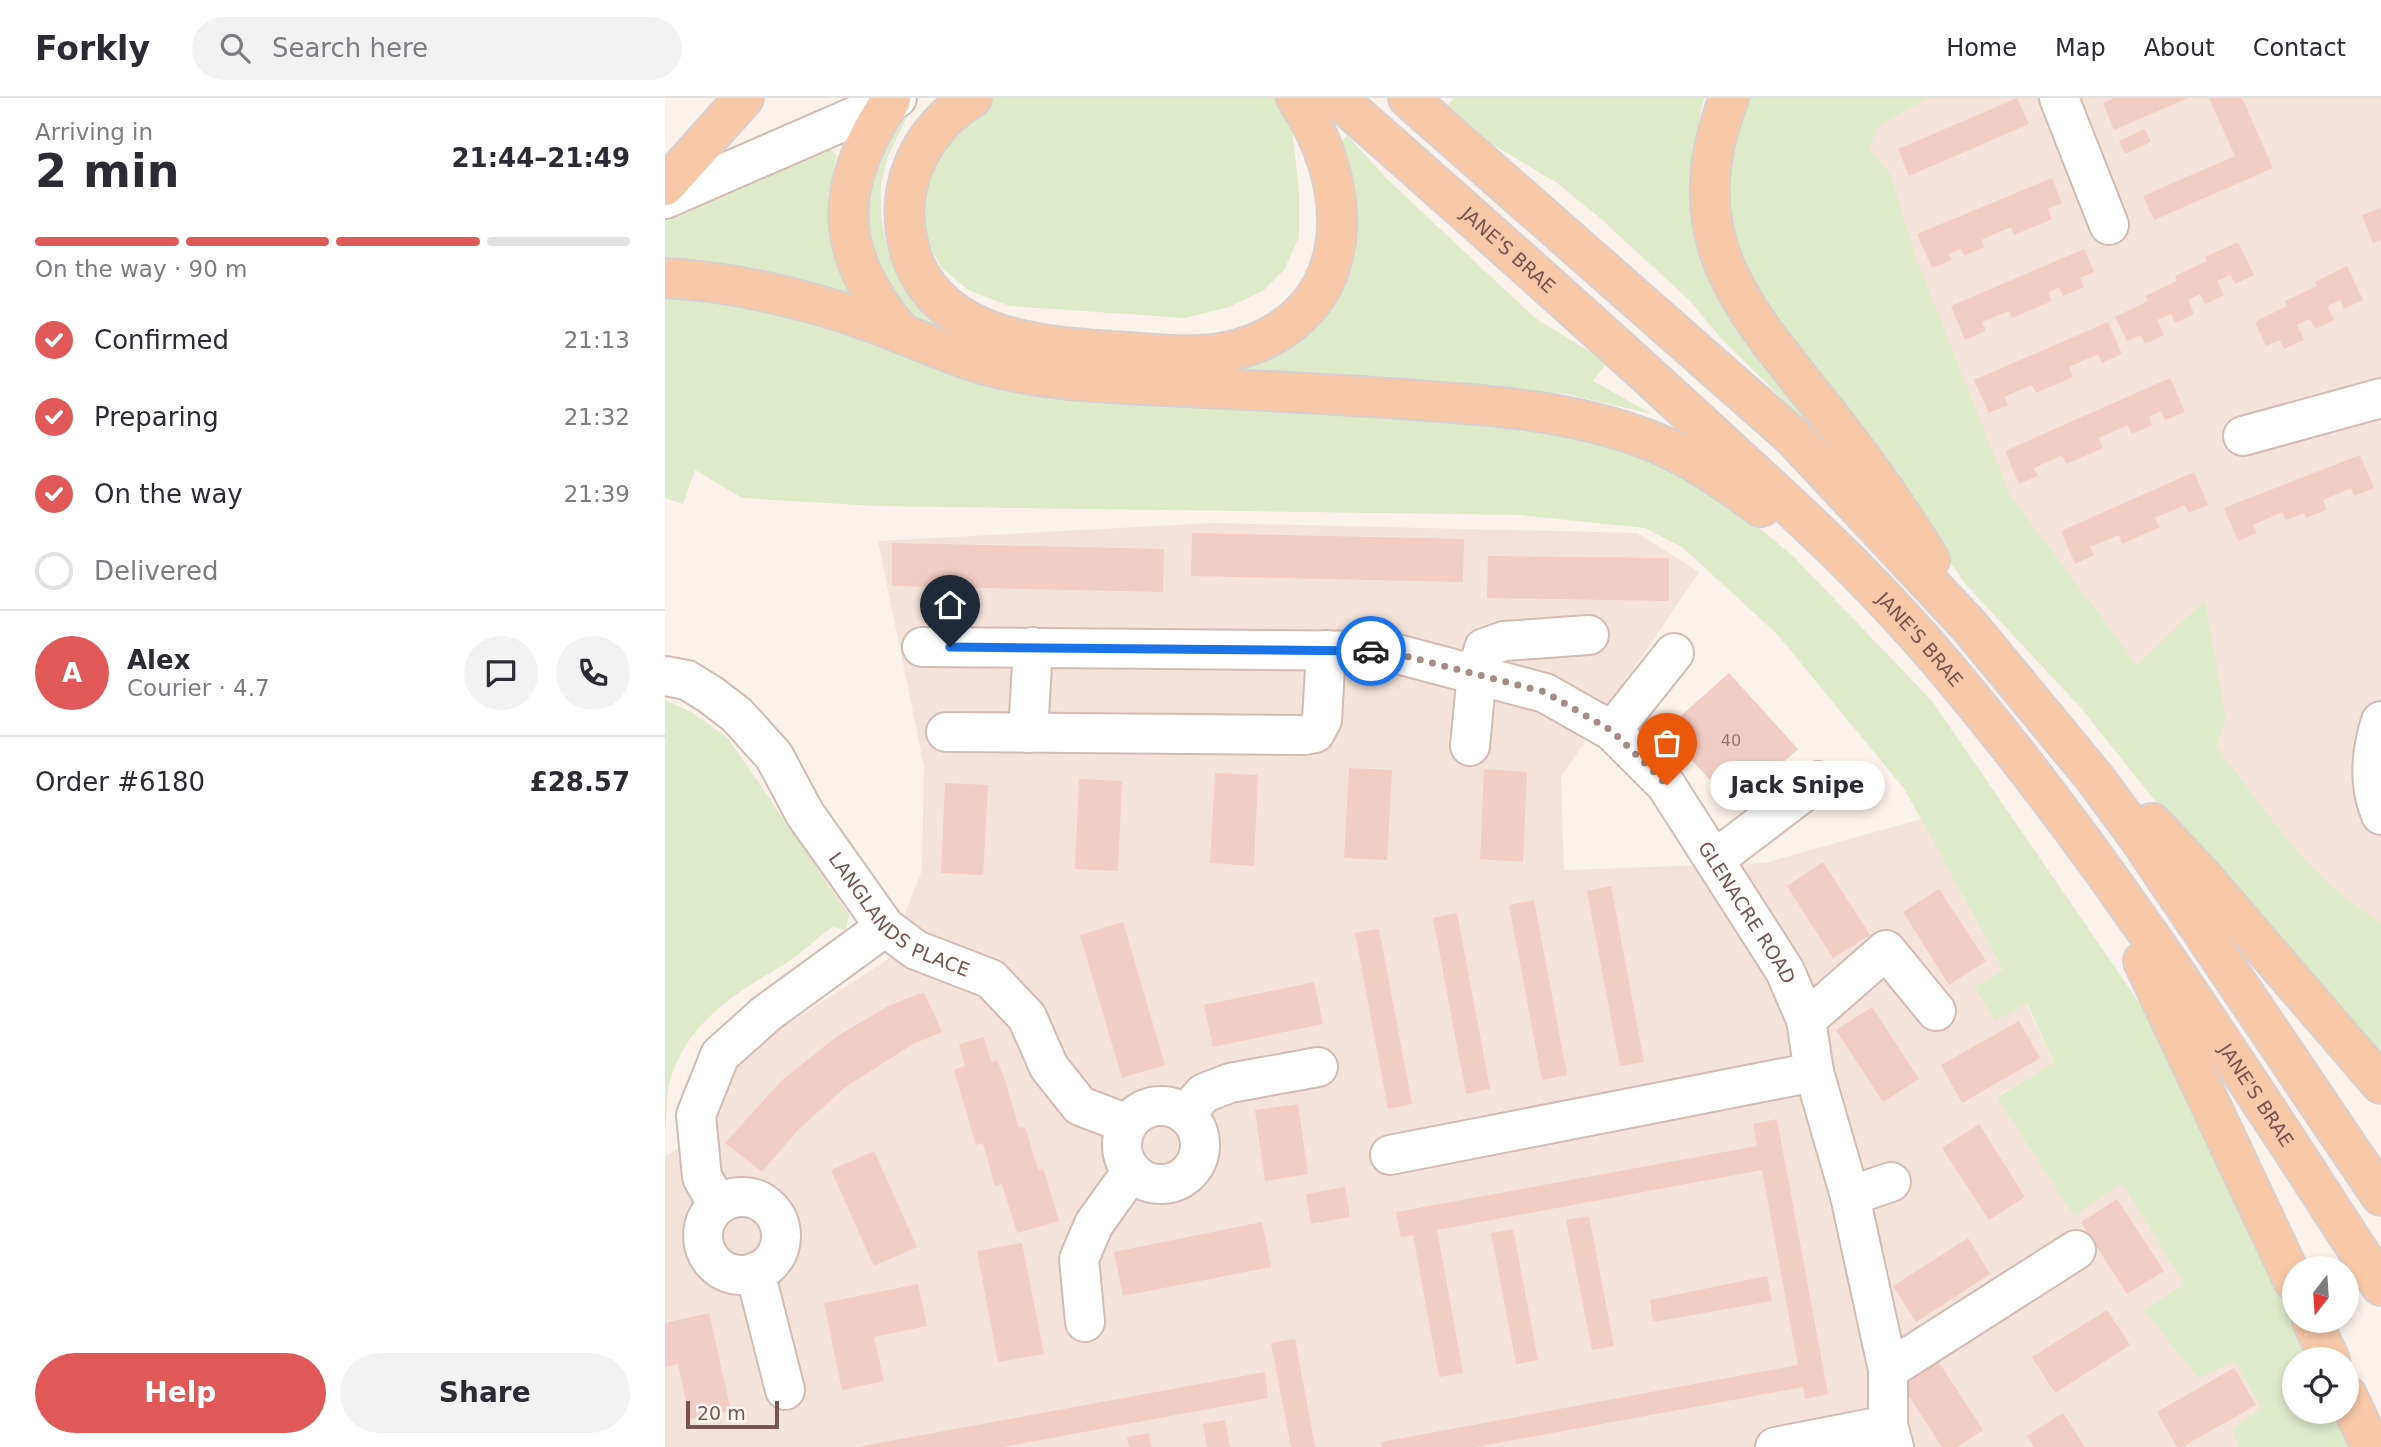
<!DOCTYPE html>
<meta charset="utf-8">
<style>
body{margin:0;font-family:"DejaVu Sans",sans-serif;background:#f2f2f3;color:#2b2b33;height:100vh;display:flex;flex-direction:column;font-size:26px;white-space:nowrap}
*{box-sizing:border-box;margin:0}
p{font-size:23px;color:#7c7c81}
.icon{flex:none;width:38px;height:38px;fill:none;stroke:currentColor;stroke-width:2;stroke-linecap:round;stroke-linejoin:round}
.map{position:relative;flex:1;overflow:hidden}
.panel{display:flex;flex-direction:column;background:#fff;width:665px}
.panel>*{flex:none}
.needle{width:46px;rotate:197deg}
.tools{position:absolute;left:1617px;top:1158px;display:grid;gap:14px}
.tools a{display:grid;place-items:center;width:77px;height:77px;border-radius:50%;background:#fff;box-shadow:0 4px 10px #0003;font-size:35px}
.scale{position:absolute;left:21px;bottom:18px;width:93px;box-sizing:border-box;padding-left:7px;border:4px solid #78544f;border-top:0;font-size:19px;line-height:24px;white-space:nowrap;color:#78544f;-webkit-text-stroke:5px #fef7f3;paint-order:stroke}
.pin{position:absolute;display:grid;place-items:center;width:60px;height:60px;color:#fff;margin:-72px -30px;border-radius:50% 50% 50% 0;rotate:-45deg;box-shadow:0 0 7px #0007}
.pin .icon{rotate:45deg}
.courier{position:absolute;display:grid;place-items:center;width:70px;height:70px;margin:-35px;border:5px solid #1a73e8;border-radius:50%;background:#fff;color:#222;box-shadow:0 2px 9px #0007}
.bubble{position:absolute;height:49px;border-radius:24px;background:#fff;box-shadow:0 4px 10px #0003;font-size:23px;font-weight:700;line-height:49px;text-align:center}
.overview em{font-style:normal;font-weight:700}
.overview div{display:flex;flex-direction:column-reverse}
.overview{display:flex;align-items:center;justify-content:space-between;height:119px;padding:0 35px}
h1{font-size:46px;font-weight:700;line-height:52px}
.bar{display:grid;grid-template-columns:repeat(4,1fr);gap:10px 7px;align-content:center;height:84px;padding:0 35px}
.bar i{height:9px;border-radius:5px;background:#e1e1e2}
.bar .selected{background:#e05857}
.bar p{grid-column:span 4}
.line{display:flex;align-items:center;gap:18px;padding:0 35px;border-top:2px solid #e1e1e2}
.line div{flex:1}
.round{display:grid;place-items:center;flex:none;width:74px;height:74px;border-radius:37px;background:#f2f2f3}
ol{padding:0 35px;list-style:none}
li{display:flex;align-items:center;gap:21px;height:77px}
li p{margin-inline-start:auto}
li .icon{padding:7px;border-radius:50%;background:#e05857;color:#fff;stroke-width:4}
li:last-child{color:#7c7c81}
li i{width:38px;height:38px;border:4px solid #e1e1e2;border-radius:50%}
.button{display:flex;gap:14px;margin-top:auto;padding:14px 35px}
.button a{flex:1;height:80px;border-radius:42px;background:#e05857;color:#fff;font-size:28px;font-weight:700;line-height:80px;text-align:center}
.button a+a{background:#f2f2f3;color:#2b2b33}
header{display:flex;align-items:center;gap:42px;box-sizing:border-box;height:98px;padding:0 35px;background:#fff;border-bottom:2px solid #e1e1e2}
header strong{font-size:33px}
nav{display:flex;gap:38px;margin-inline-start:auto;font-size:24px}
.search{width:490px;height:63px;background:#f2f2f3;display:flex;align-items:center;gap:18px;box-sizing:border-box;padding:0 24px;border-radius:38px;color:#7c7c81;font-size:26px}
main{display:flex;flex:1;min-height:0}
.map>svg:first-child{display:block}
.residential{fill:#f4e3da}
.green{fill:#deeaca}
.building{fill:#f1cdc4}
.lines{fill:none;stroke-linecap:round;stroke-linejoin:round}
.minor-casing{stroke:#d2bbb4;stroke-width:42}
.major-casing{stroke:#d9cfce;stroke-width:42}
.minor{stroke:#fff;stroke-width:38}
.major{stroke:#f7c9a8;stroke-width:38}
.done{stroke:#a68b86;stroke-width:7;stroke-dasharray:0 12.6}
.route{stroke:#1a73e8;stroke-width:9}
.labels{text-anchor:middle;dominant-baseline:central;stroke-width:6;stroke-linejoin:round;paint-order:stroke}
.number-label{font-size:16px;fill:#96726c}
.street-label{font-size:19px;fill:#78544f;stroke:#fef7f3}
</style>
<header>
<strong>Forkly</strong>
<div class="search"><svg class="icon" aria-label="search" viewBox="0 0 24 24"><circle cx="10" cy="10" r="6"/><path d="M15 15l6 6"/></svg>Search here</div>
<nav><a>Home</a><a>Map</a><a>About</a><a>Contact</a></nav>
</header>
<main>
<section class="panel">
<div class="overview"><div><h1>2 min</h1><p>Arriving in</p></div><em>21:44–21:49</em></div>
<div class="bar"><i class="selected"></i><i class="selected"></i><i class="selected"></i><i></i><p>On the way · 90 m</p></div>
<ol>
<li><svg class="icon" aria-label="check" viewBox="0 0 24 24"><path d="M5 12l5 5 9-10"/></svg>Confirmed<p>21:13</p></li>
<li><svg class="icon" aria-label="check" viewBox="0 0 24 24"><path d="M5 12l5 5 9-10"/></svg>Preparing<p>21:32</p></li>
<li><svg class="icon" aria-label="check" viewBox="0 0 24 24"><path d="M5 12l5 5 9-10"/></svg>On the way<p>21:39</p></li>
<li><i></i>Delivered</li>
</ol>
<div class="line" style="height:126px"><b class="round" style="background:#e05857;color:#fff">A</b><div><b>Alex</b><p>Courier · 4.7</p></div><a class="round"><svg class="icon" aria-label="chat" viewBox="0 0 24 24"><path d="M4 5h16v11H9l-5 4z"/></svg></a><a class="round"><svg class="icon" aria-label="phone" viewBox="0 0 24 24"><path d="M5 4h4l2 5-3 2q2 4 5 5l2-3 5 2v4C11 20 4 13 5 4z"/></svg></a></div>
<div class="line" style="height:91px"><div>Order #6180</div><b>£28.57</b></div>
<div class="button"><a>Help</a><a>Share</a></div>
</section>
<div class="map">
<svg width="1716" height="1349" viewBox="0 0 1716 1349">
<rect width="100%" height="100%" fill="#fcf2ec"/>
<g class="residential">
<polygon points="1195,0 1716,0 1716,909 1295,394 1142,61"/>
<polygon points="547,425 972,435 1034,474 896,679 899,772 1100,765 1256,721 1338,872 1311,889 1361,905 1389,966 1332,998 1457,1084 1519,1186 1480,1212 1570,1262 1597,1310 1567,1331 1574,1349 0,1349 0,1059 45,1028 75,957 222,862 257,772 259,668 213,443"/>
</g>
<g class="green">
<polygon points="312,0 610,0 627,27 634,96 634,139 619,172 599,192 564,209 520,220 345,208 303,192 276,169 260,140 253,106 262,59"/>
<path d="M789 0H1039C1022 69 1018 131 1053 195L1175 359 1054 238 1024 202 936 121 892 85 827 46 783 7Z"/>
<path d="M1082 0H1263L1214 28 1204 51 1225 75 1252 163 1345 397 1472 567 1540 502 1561 622 1551 648C1600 711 1646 785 1716 824V974L1527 749 1416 610 1303 489 1090 197 1067 138 1062 87 1069 39Z"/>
<polygon points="243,17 222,61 216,86 216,118 222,149 234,175 273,219 523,261 640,208 669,53 682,37 722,81 870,220 942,264 928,283 987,316 901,296 363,259 317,249 228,211 190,126 214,25"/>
<path d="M161 46 172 58C156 112 169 150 186 201 126 184 63 161 0 161V117Z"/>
<polygon points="0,195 85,209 233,253 288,278 382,292 822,320 929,342 1026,374 1128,458 1267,603 1504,948 1629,1215 1629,1223 1651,1262 1629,1262 1629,1314 1676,1314 1693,1349 1574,1349 1567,1331 1596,1310 1570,1263 1533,1280 1479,1212 1519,1186 1457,1085 1409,1118 1332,999 1389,965 1362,905 1330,923 1310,889 1338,872 1240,692 1112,536 1017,449 980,430 855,417 210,408 77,400 30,372 18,406 0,400"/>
<path d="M0 602 28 615 63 640 184 817 181 832 167 829C150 842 133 858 115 869 68 896 21 927 5 982 1 999 2 1019 0 1036Z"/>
</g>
<g class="building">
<polygon points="1352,0 1364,26 1244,78 1233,51"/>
<polygon points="1449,0 1523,0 1449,32 1438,5"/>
<polygon points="1544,0 1577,0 1608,70 1489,122 1478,98 1570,58"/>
<polygon points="1480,31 1486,44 1460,56 1454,43"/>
<polygon points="1387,80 1397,105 1383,111 1387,121 1349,137 1346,129 1316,142 1319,149 1299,158 1296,151 1284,156 1287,162 1267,170 1252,136"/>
<polygon points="1716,110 1716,142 1708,145 1697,117"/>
<polygon points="1573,144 1589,177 1570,186 1565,177 1552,183 1559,197 1540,206 1535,196 1523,202 1529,216 1510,225 1506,216 1492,222 1499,237 1480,246 1476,237 1462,243 1450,219 1483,203 1480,198 1512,183 1510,178 1542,163 1540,159"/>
<polygon points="1419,151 1429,174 1415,180 1419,189 1398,198 1394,189 1383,195 1387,203 1347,220 1344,213 1317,224 1321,233 1300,242 1286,208"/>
<polygon points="1682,168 1698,202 1679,211 1675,202 1662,208 1669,222 1650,231 1645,221 1632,227 1639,242 1619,251 1615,242 1601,248 1590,224 1622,208 1620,203 1652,188 1650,184"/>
<polygon points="1443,224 1457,256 1437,265 1433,256 1404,269 1408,279 1371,295 1367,287 1339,299 1343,307 1324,315 1309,282"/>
<polygon points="1505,280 1520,314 1500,322 1496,313 1484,319 1487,327 1467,336 1463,327 1434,340 1438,350 1401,366 1397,357 1369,370 1373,378 1354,386 1340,353"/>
<polygon points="1695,357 1709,390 1689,398 1686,390 1658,402 1662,412 1641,420 1639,415 1621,422 1617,414 1588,427 1592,435 1573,443 1559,410"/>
<polygon points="1529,374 1543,407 1523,415 1520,407 1490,420 1495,429 1457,446 1454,437 1425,449 1429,457 1410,466 1396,433"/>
<polygon points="527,435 799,441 798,484 526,478"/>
<polygon points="227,445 499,451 498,494 227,488"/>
<polygon points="823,458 1004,460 1004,503 822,500"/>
<polygon points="1064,575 1133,651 1069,709 1000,632"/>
<polygon points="684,670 727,672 722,762 679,760"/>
<polygon points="819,671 862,674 858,764 815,761"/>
<polygon points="550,675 593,677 589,768 545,765"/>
<polygon points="414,681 457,683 453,773 410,771"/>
<polygon points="280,685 323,687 318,777 276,775"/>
<polygon points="1158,764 1205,837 1168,860 1122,788"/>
<polygon points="946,788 979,964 955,968 922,793"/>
<polygon points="1274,791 1321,863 1284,887 1238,814"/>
<polygon points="869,802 902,977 877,982 844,807"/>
<polygon points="792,815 825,991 801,996 768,820"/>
<polygon points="458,824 500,967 457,980 415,837"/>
<polygon points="714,831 747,1006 723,1011 690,835"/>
<polygon points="649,884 658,926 548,949 539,907"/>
<polygon points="259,894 277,934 248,946 179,990 131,1034 97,1074 60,1045 116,983 171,939 223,908"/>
<polygon points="1207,909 1254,981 1218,1004 1171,932"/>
<polygon points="1354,923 1375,960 1297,1005 1276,967"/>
<polygon points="319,939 326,964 332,962 339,979 354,1030 360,1029 373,1072 378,1070 394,1123 352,1135 337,1086 330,1088 318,1045 311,1047 289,972 300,968 294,946"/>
<polygon points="633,1006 643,1076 600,1083 590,1012"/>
<polygon points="1112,1021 1163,1296 1140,1301 1138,1289 811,1349 717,1349 716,1344 1133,1267 1097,1072 772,1132 798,1275 774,1279 748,1137 736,1139 731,1114 1092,1048 1088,1026"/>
<polygon points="1314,1026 1360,1099 1324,1122 1277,1050"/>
<polygon points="209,1053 252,1149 209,1168 166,1072"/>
<polygon points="680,1089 685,1119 646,1126 641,1096"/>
<polygon points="1452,1101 1499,1173 1462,1196 1416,1124"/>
<polygon points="924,1118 949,1248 927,1252 901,1122"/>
<polygon points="597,1124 606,1169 458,1198 449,1154"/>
<polygon points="848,1131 873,1262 851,1266 826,1135"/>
<polygon points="1303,1140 1325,1176 1251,1224 1228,1188"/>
<polygon points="357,1145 379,1256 333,1264 312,1153"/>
<polygon points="1102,1178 1107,1203 988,1224 985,1202"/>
<polygon points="253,1186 262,1228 209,1239 219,1283 177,1292 159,1205"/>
<polygon points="1442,1212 1465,1247 1390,1295 1367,1259"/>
<polygon points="44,1215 66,1313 25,1321 13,1266 0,1269 0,1225"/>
<polygon points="630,1241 650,1349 626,1349 606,1245"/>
<polygon points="1271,1260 1318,1332 1292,1349 1277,1349 1235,1284"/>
<polygon points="1569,1270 1591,1307 1517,1349 1512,1349 1492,1314"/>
<polygon points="600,1274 603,1300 337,1349 192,1349"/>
<polygon points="1398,1315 1420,1349 1369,1349 1362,1338"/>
<polygon points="560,1322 565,1349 542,1349 538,1326"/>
<polygon points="484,1335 486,1349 464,1349 462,1339"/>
</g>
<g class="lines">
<defs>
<g id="minor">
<polyline points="1394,0 1444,127"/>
<polyline points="0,101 232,0"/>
<polyline points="1578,338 1716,300"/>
<path id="s1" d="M257 549 721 553 880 595 947 633 1001 687 1120 873 1141 922 1149 974 1185 1098 1223 1272V1327L1229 1349"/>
<path id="s2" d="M0 578 22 582 46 597 72 617 109 658 140 716 220 829 251 852 326 881 362 919 384 969 415 1008 463 1026"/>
<path d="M1716 623C1706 653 1703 688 1716 717"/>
<polyline points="947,633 1009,555"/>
<polyline points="281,634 640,637 650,635 657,622 661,552"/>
<polyline points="363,635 368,549"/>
<polyline points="805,648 812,575 819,550 839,543 924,537"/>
<polyline points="1049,762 1153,683"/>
<polyline points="1141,922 1221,852 1271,913"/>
<circle cx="496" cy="1047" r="39"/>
<polyline points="520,1016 539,995 565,985 653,969"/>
<polyline points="725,1057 1149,974"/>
<polyline points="1185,1098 1226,1084"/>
<circle cx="77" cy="1138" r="39"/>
<polyline points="53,1107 37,1079 31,1017 55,957 102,915 220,829"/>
<polyline points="90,1174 120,1292"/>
<polyline points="420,1224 414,1161 429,1126 467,1073"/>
<polyline points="1223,1272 1411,1152"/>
<polyline points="1110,1349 1223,1327"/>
</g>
<g id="major">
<path d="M307 0C270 22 245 59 240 102 238 122 241 141 247 160 277 240 372 248 446 253 491 255 539 264 583 248 696 208 689 84 631 0"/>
<path id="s3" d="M672 0C790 104 908 208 1024 315 1110 394 1198 472 1274 562 1440 756 1577 974 1716 1188"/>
<polyline points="743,0 1128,339 1306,530 1429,679 1474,740 1716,1098"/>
<path d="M1064 0C1010 141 1078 210 1161 314 1199 362 1233 410 1265 462"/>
<path d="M226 2C167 89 168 155 237 236"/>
<polyline points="0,88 79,0"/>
<path d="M0 180C79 184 165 207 238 236 275 251 311 267 351 274 406 285 465 286 521 289 607 293 692 297 777 304 849 309 922 317 989 344 1028 360 1062 384 1096 409"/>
<polyline points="1487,725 1537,778 1716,986"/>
<polyline points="1478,863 1629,1184"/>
<polyline points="1647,1223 1665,1262"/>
<polyline points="1682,1297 1706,1349"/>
</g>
</defs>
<use href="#minor" class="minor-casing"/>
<use href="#major" class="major-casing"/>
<use href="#minor" class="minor"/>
<use href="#major" class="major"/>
</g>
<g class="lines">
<polyline class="done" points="706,553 721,553 880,594 947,633 1002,687"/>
<polyline class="route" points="285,549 706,553"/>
</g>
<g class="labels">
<g class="number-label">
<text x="1066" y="642">40</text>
</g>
<g class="street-label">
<text stroke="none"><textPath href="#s3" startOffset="229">JANE'S BRAE</textPath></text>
<text stroke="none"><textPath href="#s3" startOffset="796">JANE'S BRAE</textPath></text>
<text stroke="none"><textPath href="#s2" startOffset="346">LANGLANDS PLACE</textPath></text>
<text stroke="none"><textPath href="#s1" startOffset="933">GLENACRE ROAD</textPath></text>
<text stroke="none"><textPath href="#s3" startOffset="1363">JANE'S BRAE</textPath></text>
</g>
</g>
</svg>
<div class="tools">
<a><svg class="needle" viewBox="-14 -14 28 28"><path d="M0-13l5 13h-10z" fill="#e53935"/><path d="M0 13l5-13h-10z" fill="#7c7c81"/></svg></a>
<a><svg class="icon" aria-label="locate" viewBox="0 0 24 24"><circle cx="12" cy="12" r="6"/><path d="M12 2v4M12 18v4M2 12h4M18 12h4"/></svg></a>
</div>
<div class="scale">20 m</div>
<div class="pin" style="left:1002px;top:687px;background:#ea580c"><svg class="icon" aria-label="bag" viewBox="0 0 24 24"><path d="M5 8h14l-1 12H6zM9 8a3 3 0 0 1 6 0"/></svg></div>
<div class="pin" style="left:285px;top:549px;background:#1f2937"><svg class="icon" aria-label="home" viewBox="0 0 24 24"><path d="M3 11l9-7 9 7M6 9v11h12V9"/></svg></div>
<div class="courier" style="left:706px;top:553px"><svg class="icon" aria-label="car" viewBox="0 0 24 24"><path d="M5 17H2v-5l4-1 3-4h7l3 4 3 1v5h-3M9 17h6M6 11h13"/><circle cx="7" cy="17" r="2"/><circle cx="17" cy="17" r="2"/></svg></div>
<div class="bubble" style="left:1045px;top:663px;width:175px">Jack Snipe</div>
</div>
</main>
